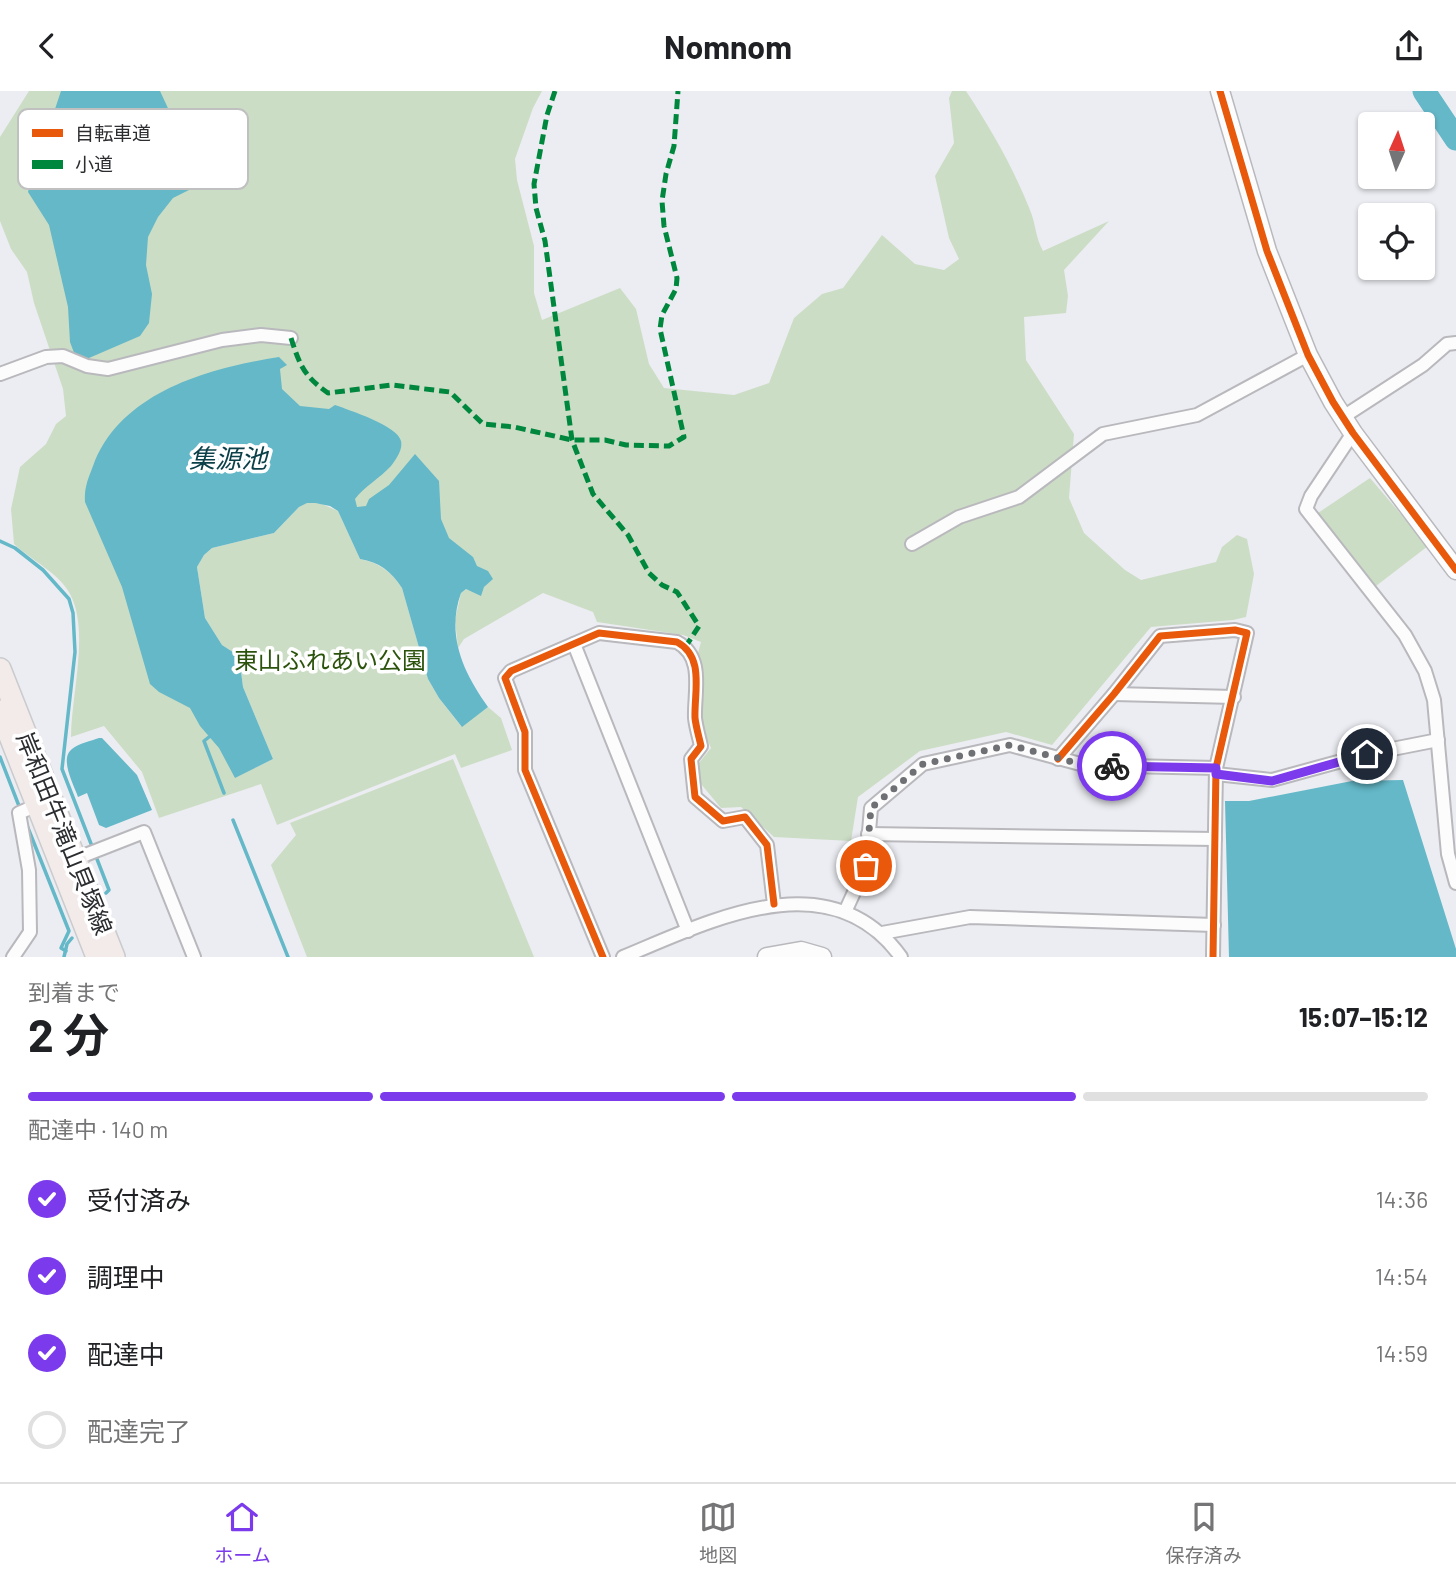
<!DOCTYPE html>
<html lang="ja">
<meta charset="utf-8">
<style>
body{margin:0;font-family:Barlow,"Noto Sans JP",sans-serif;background:#f2f2f2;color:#202124;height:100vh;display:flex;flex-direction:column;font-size:26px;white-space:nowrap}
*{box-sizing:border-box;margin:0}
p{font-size:23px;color:#757577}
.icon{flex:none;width:38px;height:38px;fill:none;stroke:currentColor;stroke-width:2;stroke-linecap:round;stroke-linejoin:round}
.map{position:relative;height:866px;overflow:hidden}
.details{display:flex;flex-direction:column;background:#fff;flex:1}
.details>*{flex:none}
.needle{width:46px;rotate:3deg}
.controls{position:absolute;left:1358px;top:21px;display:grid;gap:14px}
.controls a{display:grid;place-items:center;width:77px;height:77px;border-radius:7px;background:#fff;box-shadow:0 2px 5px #0004;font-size:35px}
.pin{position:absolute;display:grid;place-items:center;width:60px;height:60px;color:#fff;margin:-30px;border:4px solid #fff;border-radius:50%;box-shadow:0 2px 7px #0007}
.courier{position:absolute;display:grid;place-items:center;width:70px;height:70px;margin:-35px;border:5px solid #7c3aed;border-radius:50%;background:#fff;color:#222;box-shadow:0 2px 9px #0007}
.summary em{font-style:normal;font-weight:700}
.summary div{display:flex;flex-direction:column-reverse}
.summary{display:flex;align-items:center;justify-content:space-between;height:119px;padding:0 28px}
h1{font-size:46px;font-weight:700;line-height:52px}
.bar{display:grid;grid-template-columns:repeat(4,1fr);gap:10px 7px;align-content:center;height:84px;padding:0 28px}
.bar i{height:9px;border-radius:5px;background:#e0e0e0}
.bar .on{background:#7c3aed}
.bar p{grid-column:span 4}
ol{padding:0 28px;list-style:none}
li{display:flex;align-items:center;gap:21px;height:77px}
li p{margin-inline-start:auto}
li .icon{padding:7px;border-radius:50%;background:#7c3aed;color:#fff;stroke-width:4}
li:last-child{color:#757577}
li i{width:38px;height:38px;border:4px solid #e0e0e0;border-radius:50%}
header{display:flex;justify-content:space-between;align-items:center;height:91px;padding:0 28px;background:#fff;font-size:32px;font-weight:700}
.tabs{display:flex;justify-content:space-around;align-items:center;height:98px;border-top:2px solid #e0e0e0;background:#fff;font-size:19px;color:#757577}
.tabs a{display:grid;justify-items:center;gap:4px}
.tabs .on{color:#7c3aed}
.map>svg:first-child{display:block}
.green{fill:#ccddc5}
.water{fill:#64b8c8}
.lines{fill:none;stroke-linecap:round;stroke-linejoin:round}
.stream{stroke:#64b8c8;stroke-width:3.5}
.river{stroke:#64b8c8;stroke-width:23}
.street-casing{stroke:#b9b9bd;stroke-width:16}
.secondary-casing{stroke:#b9b9bd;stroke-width:21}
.primary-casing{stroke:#cacbcd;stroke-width:24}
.street{stroke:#fcfcfd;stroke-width:12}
.secondary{stroke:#fcfcfd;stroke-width:18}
.primary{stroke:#f2ebea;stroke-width:21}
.quiet{stroke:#00873e;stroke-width:5;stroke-dasharray:10 5;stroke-linecap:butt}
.cycleway-casing{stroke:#fff;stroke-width:11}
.cycleway{stroke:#e8590c;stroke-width:7}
.done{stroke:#6f7074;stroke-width:7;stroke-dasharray:0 12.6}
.route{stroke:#7c3aed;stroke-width:9}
.labels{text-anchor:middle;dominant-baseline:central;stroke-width:7;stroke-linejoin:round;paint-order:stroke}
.park-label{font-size:24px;fill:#2b530c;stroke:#fff}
.street-label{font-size:24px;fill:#2c2d30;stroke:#fff}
.water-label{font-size:26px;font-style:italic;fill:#0c4049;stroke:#fff}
.key{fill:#fff;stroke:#c0c0c1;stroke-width:2}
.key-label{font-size:19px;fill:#2c2d30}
</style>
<header><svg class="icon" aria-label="back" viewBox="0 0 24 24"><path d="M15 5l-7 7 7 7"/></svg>Nomnom<svg class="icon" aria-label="share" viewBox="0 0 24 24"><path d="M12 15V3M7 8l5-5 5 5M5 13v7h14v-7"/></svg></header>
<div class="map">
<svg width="1456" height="866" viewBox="0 0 1456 866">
<rect width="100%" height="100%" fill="#ecedf2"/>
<g class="green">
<path d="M29 0H542L533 17 515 68 517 89 534 155V202L542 229 620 197 636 218 649 273 664 297 734 304 769 292 794 227 822 203 843 197 882 144 915 173 944 179 959 168 949 147 935 85 954 52 949 7 952 0H966C991 38 1013 76 1030 119 1036 133 1035 146 1043 160L1109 130 1064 179 1068 205 1066 222 1024 226 1026 269 1074 343 1069 407 1084 442 1125 479 1141 489 1216 471 1222 456 1237 444 1247 448 1254 483 1246 526 1233 529 1151 536 1052 654 1006 641 920 660 858 706 851 750 774 746 741 716 721 717 701 693 698 673 711 657 699 630 701 577 698 562 701 551 683 544 597 531 593 521 543 502 464 548 458 557 455 529 461 502 466 498 473 500 492 489 316 398 184 430 166 537 255 677 273 668 243 596 239 565 222 554 205 527 197 476 204 464 212 457 274 442 299 416 307 411 322 413 338 420 360 468C379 472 391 480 402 497L428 588 439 607 461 635 488 616 501 627 512 659 461 677 455 663 277 734 261 693 159 727 142 681 104 635 71 646C71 604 90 540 70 503 60 483 30 468 14 453L11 418 20 376 46 353 56 333 66 325 63 298 34 212 27 181 11 158 0 130V46Z"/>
<polygon points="1370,387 1428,455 1376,495 1315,424"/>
<polygon points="453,668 534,866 307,866 271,774 296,744 290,732"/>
</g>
<g class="water">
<polygon points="61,0 160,0 173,28 189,36 200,35 215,66 195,96 173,107 158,126 148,146 146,174 152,203 149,232 140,245 89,267 76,267 70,251 68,216 49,134 28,101 41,45 54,21"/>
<path d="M279 266 287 274 280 278 282 298 300 315 329 318 335 314C349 319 398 335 401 350 403 359 396 368 391 375 380 387 365 395 355 408L357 416 366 415 369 408 389 394 415 363 439 390 441 428 449 447 473 466 477 475 488 480 493 488 484 496 481 505 466 498 461 502C446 544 463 581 488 616L462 636 439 607 428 588 402 497C391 480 379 471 360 468L338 420 330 415 315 412H307L299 416 274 442 212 457 204 464 197 476 205 527 222 554 239 565 243 596 273 668 235 687 219 657 200 635 190 617 159 601 150 593 122 496 85 411C84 397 88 388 93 375 120 301 209 277 279 266Z"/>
<path d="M99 647H102L137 684 152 719 106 737 99 734 87 702 78 706C74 694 59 668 72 658 79 652 91 650 99 647Z"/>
<polygon points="1352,690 1403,689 1456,858 1456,866 1229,866 1225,710 1249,710"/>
</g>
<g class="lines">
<g class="stream">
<polyline points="0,450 15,457 43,479 69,508 73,522 75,561 62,678 109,799 106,802"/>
<polyline points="209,646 204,650 224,702"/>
<polyline points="0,666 19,715"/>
<polyline points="233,729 288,866"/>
<polyline points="26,732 69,840 61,857 66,860"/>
<polyline points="64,866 67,853 72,847"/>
</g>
<polyline class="river" points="1424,0 1456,48"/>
<defs>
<g id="street">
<polyline points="0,283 46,266 63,265 87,275 108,278 222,249 261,244 291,247"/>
<polyline points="1343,326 1423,274 1447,253 1456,252"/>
<polyline points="1353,342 1311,405 1306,418 1405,544 1425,580 1434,609 1448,763 1456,792"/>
<polyline points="912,453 959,426 1019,406 1103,343 1197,324 1308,264"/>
<polyline points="574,553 688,840"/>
<polyline points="1114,603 1234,606"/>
<polyline points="1058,668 1114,603 1160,545 1235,539 1247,542 1216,677 1213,866"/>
<polyline points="1216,683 1272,689 1367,663 1438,649"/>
<polyline points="868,743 1215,748"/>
<polyline points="75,768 144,741 194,866"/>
<polyline points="845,821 866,775 871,717 923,673 1010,654 1084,674 1216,677"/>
<polyline points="882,842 970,826 1214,834"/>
<polyline points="13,866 30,841 29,779 19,722 37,714"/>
<path d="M603 866 525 679V641L505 587 511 580 599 542 677 551C705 566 694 601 695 627 696 636 699 646 701 655L691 668 695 706 723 730 745 726 767 754 774 813"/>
<path d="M623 866C710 830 830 768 901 866"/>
</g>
<g id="secondary">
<polyline points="1220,0 1267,160 1308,264 1333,311 1353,342 1456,479"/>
<polyline points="767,866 801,860 822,866"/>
</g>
<g id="primary">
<polyline points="0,578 114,866"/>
<polyline points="0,620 97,866"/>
</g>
</defs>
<use href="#street" class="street-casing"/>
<use href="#secondary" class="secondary-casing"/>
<use href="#primary" class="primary-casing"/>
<use href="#street" class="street"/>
<use href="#secondary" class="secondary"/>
<use href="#primary" class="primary"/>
<g class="quiet">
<polyline points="555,0 547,24 534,93 536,117 545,150 572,349 593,403 628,444 649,482 662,494 677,501 699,535 686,555"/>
<path d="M291 247C300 275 304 285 328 302L392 294 450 301 483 333 514 336 572 349H605L626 354 669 355 684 346 660 238 662 224 676 198 677 187 664 135 662 110 666 83 674 55 678 0"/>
</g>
<defs>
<g id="cycleway">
<polyline points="1220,0 1267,160 1308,264 1333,311 1353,342 1456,479"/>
<polyline points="1058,668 1114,603 1160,545 1235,539 1247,542 1216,677 1213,866"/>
<path d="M603 866 525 679V641L505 587 511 580 599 542 677 551C705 566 694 601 695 627 696 636 699 646 701 655L691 668 695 706 723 730 745 726 767 754 774 813"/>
</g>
</defs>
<use href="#cycleway" class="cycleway-casing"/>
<use href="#cycleway" class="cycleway"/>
</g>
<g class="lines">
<polyline class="done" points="866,775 871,717 923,673 1010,654 1084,674 1112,675"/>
<polyline class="route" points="1112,675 1216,677 1216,683 1272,690 1367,663"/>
</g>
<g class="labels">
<g class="park-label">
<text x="330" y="568">東山ふれあい公園</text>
</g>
<g class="street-label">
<text transform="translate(65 742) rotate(68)">岸和田牛滝山貝塚線</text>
</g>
<g class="water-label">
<text x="228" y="366">集源池</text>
</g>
</g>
<rect x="18" y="18" width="230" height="80" rx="10" class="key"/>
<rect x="32" y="38" width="31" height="8" fill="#e8590c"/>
<rect x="32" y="69" width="31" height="9" fill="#00873e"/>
<g class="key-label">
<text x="75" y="49">自転車道</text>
<text x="75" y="80">小道</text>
</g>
</svg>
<div class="controls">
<a><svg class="needle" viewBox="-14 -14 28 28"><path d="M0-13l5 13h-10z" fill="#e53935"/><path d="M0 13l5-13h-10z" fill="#757577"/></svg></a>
<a><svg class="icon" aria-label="locate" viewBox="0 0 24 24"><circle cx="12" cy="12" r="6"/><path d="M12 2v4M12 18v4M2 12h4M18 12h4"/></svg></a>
</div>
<div class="pin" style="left:866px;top:775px;background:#ea580c"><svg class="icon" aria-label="bag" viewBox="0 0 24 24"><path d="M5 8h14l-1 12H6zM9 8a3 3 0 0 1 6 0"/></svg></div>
<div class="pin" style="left:1367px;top:663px;background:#1f2937"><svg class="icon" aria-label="home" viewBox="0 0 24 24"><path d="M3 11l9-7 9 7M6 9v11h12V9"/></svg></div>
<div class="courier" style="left:1112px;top:675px"><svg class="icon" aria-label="bike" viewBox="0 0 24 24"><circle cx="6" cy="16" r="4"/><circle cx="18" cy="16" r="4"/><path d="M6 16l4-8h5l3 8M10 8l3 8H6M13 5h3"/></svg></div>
</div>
<section class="details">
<div class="summary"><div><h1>2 分</h1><p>到着まで</p></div><em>15:07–15:12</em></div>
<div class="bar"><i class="on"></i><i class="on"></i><i class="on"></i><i></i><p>配達中 · 140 m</p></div>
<ol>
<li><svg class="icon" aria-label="check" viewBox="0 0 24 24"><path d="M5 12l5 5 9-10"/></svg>受付済み<p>14:36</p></li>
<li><svg class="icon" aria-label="check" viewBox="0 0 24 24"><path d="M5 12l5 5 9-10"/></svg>調理中<p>14:54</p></li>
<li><svg class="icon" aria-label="check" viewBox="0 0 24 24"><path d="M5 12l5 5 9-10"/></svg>配達中<p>14:59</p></li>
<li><i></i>配達完了</li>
</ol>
</section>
<nav class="tabs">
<a class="on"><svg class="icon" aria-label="home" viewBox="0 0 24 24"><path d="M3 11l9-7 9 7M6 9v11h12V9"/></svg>ホーム</a>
<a><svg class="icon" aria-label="map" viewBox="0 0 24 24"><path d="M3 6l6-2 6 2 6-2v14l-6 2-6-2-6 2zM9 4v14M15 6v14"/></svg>地図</a>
<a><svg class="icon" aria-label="saved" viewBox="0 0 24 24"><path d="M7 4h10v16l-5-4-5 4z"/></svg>保存済み</a>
</nav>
